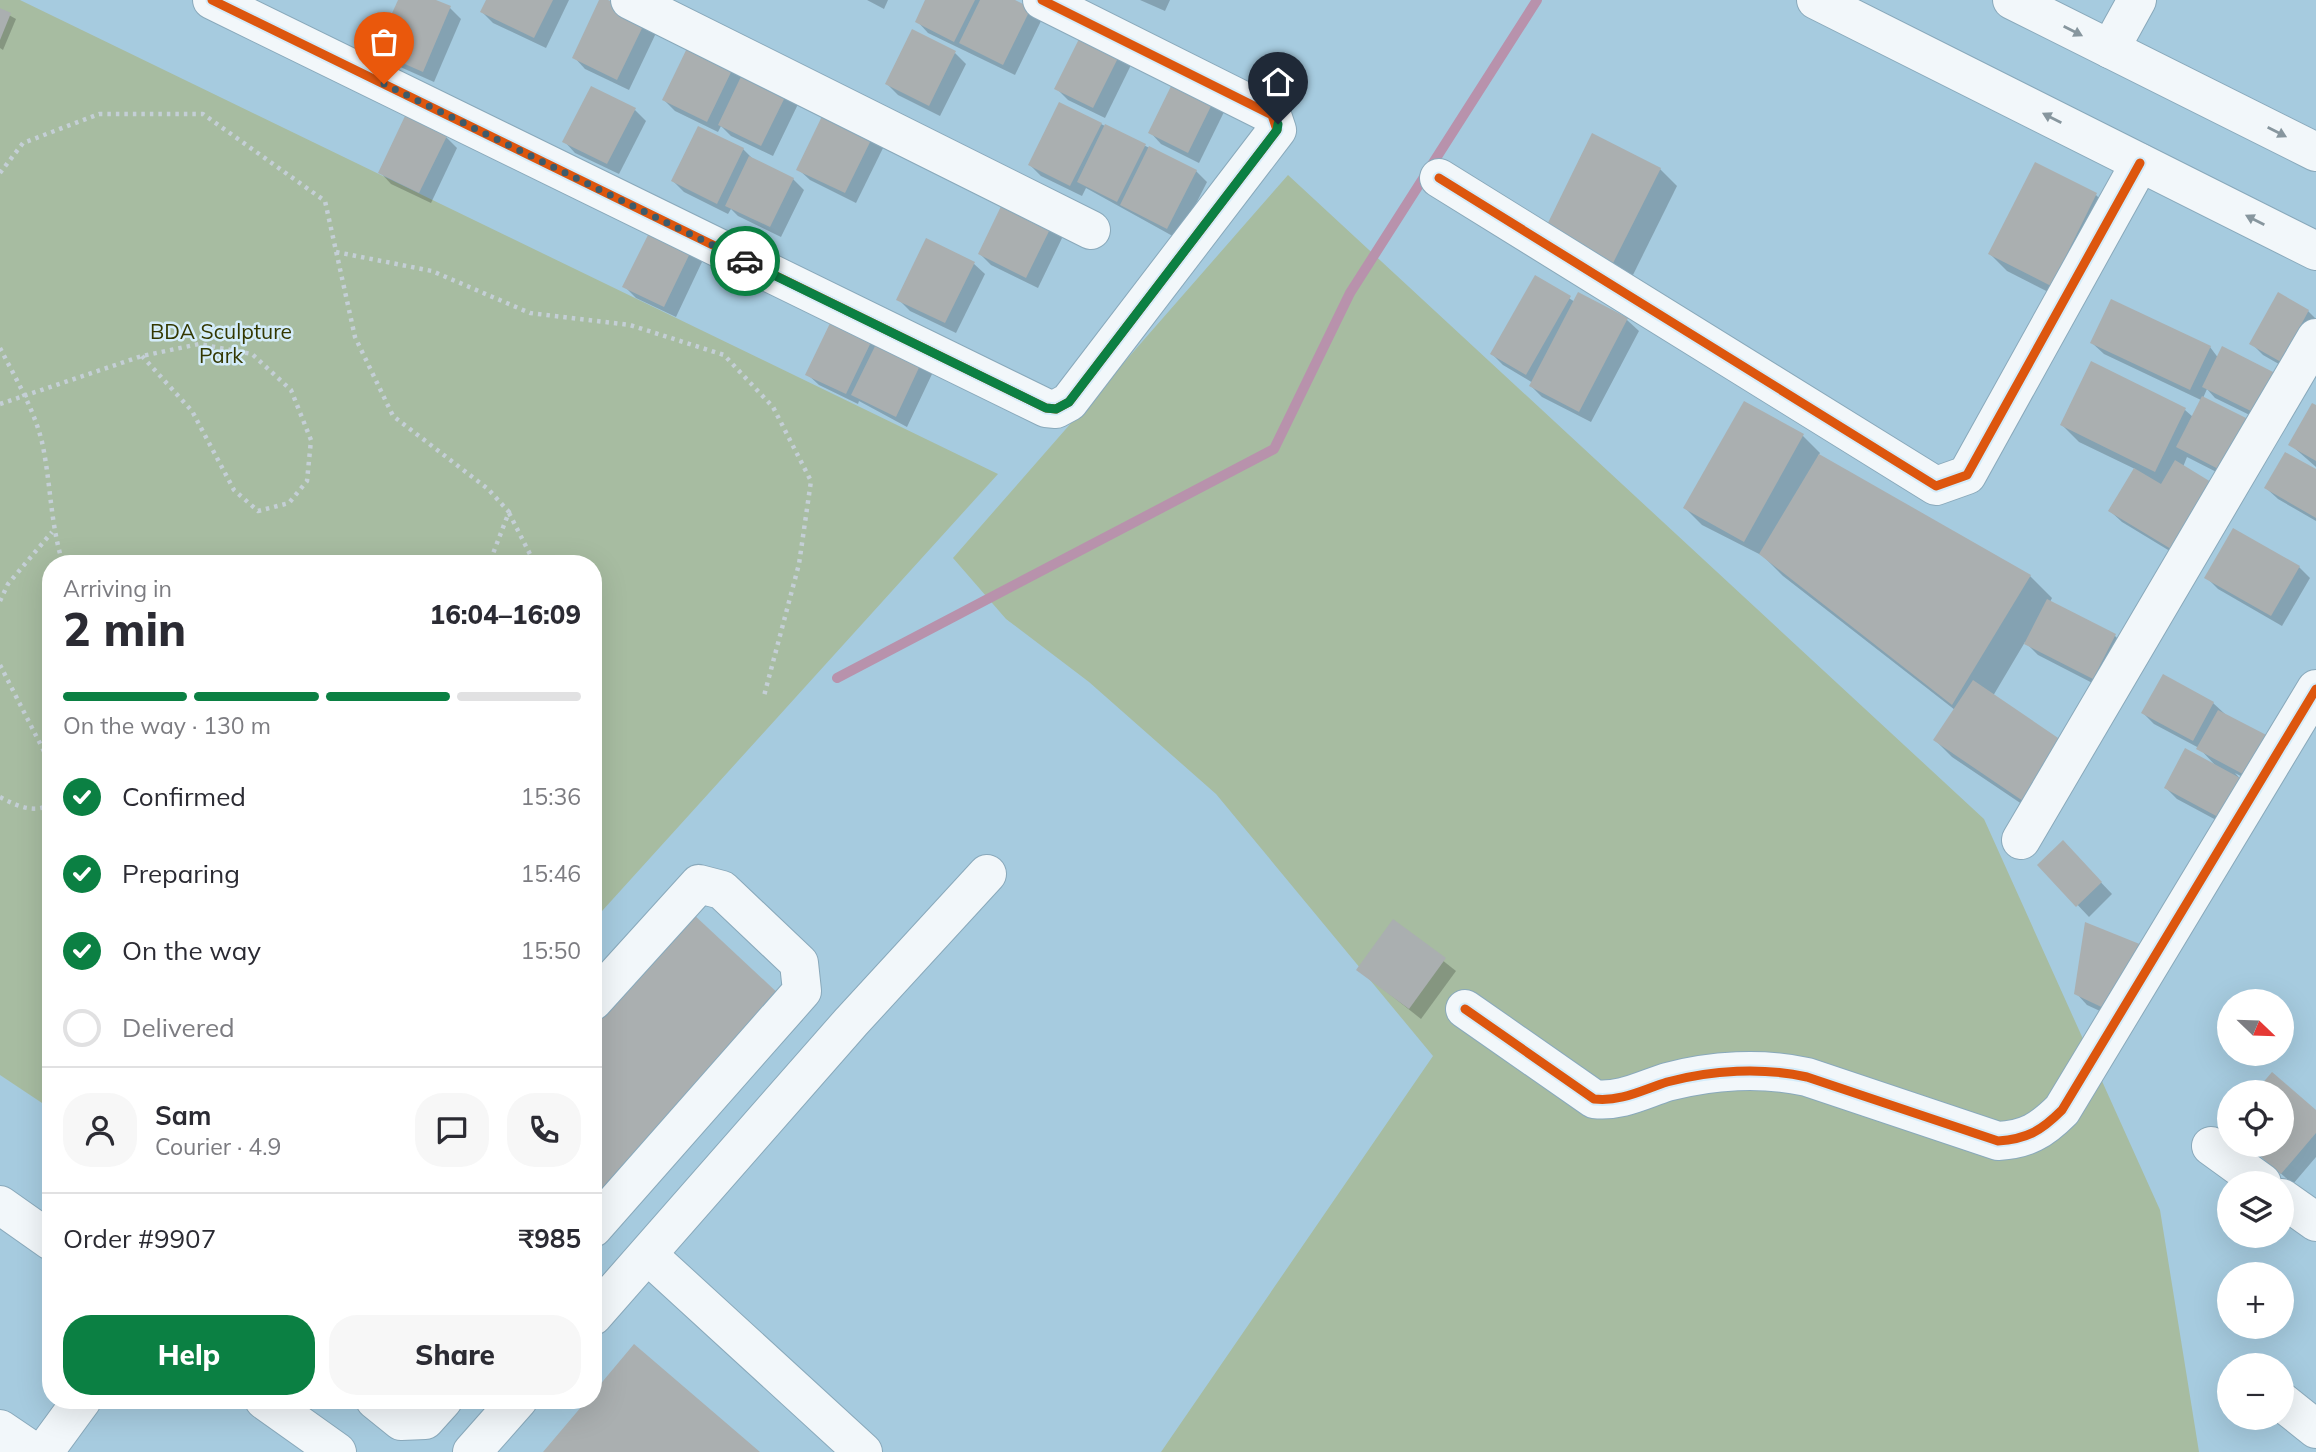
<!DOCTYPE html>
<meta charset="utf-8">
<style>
body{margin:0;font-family:Mulish,sans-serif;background:#f7f7f7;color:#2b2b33;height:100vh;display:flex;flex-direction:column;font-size:26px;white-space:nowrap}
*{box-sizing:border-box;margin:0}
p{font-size:23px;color:#7c7c81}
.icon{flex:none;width:38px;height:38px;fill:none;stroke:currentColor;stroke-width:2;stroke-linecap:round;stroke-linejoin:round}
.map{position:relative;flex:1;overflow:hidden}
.panel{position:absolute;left:42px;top:555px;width:560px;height:854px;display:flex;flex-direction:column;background:#fff;border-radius:28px;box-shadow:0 7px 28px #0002}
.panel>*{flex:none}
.needle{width:46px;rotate:113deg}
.tools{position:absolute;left:2217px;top:989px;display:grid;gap:14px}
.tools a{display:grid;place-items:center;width:77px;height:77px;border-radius:50%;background:#fff;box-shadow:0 7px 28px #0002;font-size:35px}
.pin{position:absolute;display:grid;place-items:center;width:60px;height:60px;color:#fff;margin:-72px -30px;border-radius:50% 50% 50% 0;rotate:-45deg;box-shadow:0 0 7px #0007}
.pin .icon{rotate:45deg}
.courier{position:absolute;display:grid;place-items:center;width:70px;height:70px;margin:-35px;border:5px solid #0b8043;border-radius:50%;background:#fff;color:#222;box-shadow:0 2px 9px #0007}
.headline em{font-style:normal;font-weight:800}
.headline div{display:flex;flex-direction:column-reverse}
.headline{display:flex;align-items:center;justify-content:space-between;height:119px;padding:0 21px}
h1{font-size:46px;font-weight:800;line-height:52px}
.bar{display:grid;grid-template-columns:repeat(4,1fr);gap:10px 7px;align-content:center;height:84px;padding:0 21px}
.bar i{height:9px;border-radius:5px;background:#e1e1e2}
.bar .on{background:#0b8043}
.bar p{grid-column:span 4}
.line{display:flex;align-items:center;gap:18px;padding:0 21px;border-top:2px solid #e1e1e2}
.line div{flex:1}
.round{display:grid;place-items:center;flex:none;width:74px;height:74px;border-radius:28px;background:#f7f7f7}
ol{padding:0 21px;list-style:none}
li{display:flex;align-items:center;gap:21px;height:77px}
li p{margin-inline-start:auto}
li .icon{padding:7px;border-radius:50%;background:#0b8043;color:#fff;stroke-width:4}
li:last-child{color:#7c7c81}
li i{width:38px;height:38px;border:4px solid #e1e1e2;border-radius:50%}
.action{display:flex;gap:14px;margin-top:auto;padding:14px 21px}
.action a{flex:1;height:80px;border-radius:28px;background:#0b8043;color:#fff;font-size:28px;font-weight:800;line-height:80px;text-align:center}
.action a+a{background:#f7f7f7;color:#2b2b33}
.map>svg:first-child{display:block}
.green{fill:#a7bca1}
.shadow{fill:#0003}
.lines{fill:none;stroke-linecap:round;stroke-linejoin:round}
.stream{stroke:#b892ac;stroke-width:10}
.building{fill:#aaafb0}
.minor-casing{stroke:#89a9bb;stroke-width:40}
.secondary-casing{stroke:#89a9bb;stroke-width:40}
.path{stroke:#c4cfd6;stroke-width:4.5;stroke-dasharray:3.5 5;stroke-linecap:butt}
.minor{stroke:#f2f7fa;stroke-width:38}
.secondary{stroke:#f2f7fa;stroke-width:38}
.cycleway-casing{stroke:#d4ecfa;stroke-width:13}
.cycleway{stroke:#dd560e;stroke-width:9}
.oneway{fill:#87969e}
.done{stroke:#3d5b6b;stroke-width:7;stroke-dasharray:0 12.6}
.route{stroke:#0b8043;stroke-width:9}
.labels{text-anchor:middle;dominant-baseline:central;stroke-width:5;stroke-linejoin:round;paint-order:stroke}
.park-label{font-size:21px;fill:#333700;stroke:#d4ecfa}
</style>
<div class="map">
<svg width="2316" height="1452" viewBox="0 0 2316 1452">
<rect width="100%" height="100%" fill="#a6cbdf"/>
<g class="green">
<polygon points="0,0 20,0 998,474 593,921 593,564 51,564 51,1109 0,1075"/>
<polygon points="1288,175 1984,819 2160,1210 2199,1452 1161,1452 1433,1056 1216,794 1089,682 1006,619 953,558"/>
</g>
<g class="shadow">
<polygon points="399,0 431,0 450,8 461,19 434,82 389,62 377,51"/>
<polygon points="488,0 569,0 546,48 493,23 482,12"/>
<polygon points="601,0 657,31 629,90 585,69 574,57"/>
<polygon points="867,0 888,0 884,9"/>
<polygon points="927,0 1011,0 1041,21 1015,75 928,33 917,21"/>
<polygon points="1140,0 1170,0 1165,11"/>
<polygon points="0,10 16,19 3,50 0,48"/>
<polygon points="1083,35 1131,65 1105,118 1068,100 1057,89"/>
<polygon points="690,44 801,98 773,156 731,136 721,126 718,132 675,111 664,100"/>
<polygon points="955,53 966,64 940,116 898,95 887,84"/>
<polygon points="1175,82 1224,112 1199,163 1161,144 1150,132"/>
<polygon points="635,110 646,121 619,174 575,153 564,141"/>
<polygon points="827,111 885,144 856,203 810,180 798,169"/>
<polygon points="1101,124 1196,171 1207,182 1178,239 1086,188 1082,196 1041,176 1030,165"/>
<polygon points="446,137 457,148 431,203 391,184 380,172"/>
<polygon points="743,149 754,160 793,179 804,190 781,237 738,216 731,209 728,214 684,192 673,181"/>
<polygon points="1660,169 1677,186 1628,285 1561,251"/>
<polygon points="2096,195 2113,212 2068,302 2007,271 1990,254"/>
<polygon points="1006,200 1064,234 1038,288 991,265 980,254"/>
<polygon points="691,250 702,262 676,317 636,298 625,287"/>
<polygon points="973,263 985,274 956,333 910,311 899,300"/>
<polygon points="1536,277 1575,302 1578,294 1627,320 1639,331 1591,422 1542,397 1531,386 1533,383 1503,365 1492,354"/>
<polygon points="2308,311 2316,319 2293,372 2263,355 2252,344"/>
<polygon points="834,319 933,372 907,427 859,401 858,404 819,385 807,374"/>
<polygon points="2092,343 2210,347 2268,424 2215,398 2207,389 2203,398 2236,482 2187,457 2183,467 2183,559 2122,522 2110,511 2135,469 2079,442 2062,425 2185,410 2193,417 2201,400 2104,354"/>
<polygon points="1744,403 1803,436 1820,453 1818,456 2030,576 2052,598 2050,602 2115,636 2126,647 2104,689 2038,655 2025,642 1993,696 2041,817 1952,757 1935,740 1955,710 1783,576 1763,556 1702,525 1685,508"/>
<polygon points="2316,407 2316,467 2291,445"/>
<polygon points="2316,471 2316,521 2278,499 2266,488"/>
<polygon points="2299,567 2310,578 2282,626 2218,589 2207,578"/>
<polygon points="2213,703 2225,714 2266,790 2235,773 2251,791 2231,828 2177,799 2166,788 2215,765 2199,748 2154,724 2143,713"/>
<polygon points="2074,854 2112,894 2089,917 2040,865"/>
<polygon points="1394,922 1456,971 1421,1019 1359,970"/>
<polygon points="2086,924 2126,1023 2087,1005 2076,993"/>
<polygon points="781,998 803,1020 593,1248 593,1023"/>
<polygon points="2272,1075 2316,1113 2316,1157 2293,1184 2247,1144 2282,1144 2282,1092 2257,1092"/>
</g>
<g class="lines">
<polyline class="stream" points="837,678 1274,449 1350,293 1537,0"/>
</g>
<g class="building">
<polygon points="398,0 436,0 451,6 423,72 375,51"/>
<polygon points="486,0 553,0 534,38 480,12"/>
<polygon points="599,0 608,0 647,18 617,80 572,58"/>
<polygon points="925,0 975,0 954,42 915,22"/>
<polygon points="980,0 1015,0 1031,8 1003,65 959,43"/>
<polygon points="0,8 11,13 0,40"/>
<polygon points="912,29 956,51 929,106 885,84"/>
<polygon points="1082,33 1121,52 1093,108 1054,89"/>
<polygon points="690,42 735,64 707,122 662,100"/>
<polygon points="747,64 791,85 761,146 718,125"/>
<polygon points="1174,80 1214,100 1188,153 1148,133"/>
<polygon points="591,86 636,108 607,164 562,142"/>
<polygon points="1059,102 1102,123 1070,186 1028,165"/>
<polygon points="826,108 875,132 845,193 796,170"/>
<polygon points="405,116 447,136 419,193 378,173"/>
<polygon points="1105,124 1146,144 1117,202 1077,182"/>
<polygon points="698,126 744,148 717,204 671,181"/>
<polygon points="1592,133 1661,168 1610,269 1542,235"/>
<polygon points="1149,146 1197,170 1167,229 1120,205"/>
<polygon points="749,156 794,178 770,227 725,206"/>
<polygon points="2035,162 2097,193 2051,286 1988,254"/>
<polygon points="1005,198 1054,221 1026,278 978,254"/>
<polygon points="651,229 692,249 664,307 622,287"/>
<polygon points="926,238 975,262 945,323 896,300"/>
<polygon points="1535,275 1571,296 1526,375 1490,354"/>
<polygon points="1578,292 1628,318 1579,412 1529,386"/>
<polygon points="2278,292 2309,310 2281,362 2249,344"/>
<polygon points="2111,299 2211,346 2190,390 2090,343"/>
<polygon points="833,317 874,336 846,394 805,375"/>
<polygon points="879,338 923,359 896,417 851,395"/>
<polygon points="2222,346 2277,374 2257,414 2202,387"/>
<polygon points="2091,361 2186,408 2155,472 2060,425"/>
<polygon points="2202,396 2250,420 2224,472 2176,447"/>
<polygon points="1744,401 1804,434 1744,542 1683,508"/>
<polygon points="2312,403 2316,405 2316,461 2288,445"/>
<polygon points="2285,452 2316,469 2316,518 2264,488"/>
<polygon points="1819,454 2031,575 1952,705 1759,554"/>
<polygon points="2175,460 2211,482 2171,549 2108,511 2134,468 2161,484"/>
<polygon points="2233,528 2300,566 2271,616 2204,578"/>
<polygon points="2047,599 2116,634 2093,679 2024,644"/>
<polygon points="2163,674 2214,702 2193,741 2141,713"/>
<polygon points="1973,680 2064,742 2023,801 1933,740"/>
<polygon points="2218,710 2276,740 2254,780 2196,749"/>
<polygon points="2185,748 2240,778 2220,818 2164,788"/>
<polygon points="2063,840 2102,882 2076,907 2037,865"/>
<polygon points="692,913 782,997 593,1202 593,1020"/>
<polygon points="1393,919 1446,958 1409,1009 1356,970"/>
<polygon points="2085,922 2147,947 2114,1013 2074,994"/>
<polygon points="2272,1072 2316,1110 2316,1133 2281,1174 2246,1144 2282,1144 2282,1092 2255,1092"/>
<polygon points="634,1344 760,1452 543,1452 587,1400 593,1400 593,1393"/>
</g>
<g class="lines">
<defs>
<g id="minor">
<polyline points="212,0 1046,408 1056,409 1069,402 1277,130 1272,115 1042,0"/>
<polyline points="630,0 1091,230"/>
<polyline points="2110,49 2137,0"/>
<polyline points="1439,178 1936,486 1967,475 2140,163"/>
<polyline points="2021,840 2316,338"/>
<polyline points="593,1001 699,884 722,890 799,963 802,991 593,1228"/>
<path d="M1465 1009 1594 1099C1621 1102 1642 1090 1667 1082 1712 1070 1762 1067 1807 1077L1998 1141C2027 1139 2041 1131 2062 1110L2316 689"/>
<polyline points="2211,1146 2262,1183"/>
<polyline points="2282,1198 2316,1222"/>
<polyline points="0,1205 51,1241"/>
<polyline points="649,1256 863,1452"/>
<polyline points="593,1316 851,1022 987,874"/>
<polyline points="264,1400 337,1452"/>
<polyline points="375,1400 401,1421 425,1420 443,1400"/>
<polyline points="2282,1402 2316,1429"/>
<polyline points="0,1429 34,1452"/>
<polyline points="44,1452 82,1400"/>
<polyline points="472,1452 518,1400"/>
</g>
<g id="secondary">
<polyline points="1816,0 2316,251"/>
<polyline points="2012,0 2316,152"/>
</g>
</defs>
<use href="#minor" class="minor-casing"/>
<use href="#secondary" class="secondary-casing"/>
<g class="path">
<polyline points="0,173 23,143 99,114 203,114 325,201 355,337 393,416 488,489 509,512 489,564"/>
<polyline points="336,252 432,271 530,313 630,325 724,355 773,407 811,481 799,564 764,696"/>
<path d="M0 348C17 381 38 416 44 452 51 490 51 526 63 564"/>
<polyline points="0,404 142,356 199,344 252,354 291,390 311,440 307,481 289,503 258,511 234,490 192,411 142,356"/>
<polyline points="509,513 535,564"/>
<polyline points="0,601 8,584 52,532"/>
<polyline points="0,665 51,765"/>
<path d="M0 797C17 806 34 814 51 804"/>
</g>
<use href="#minor" class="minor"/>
<use href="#secondary" class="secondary"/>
<defs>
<g id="cycleway">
<polyline points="212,0 1046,408 1056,409 1069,402 1277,130 1272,115 1042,0"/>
<polyline points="1439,178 1936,486 1967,475 2140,163"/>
<path d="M1465 1009 1594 1099C1621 1102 1642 1090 1667 1082 1712 1070 1762 1067 1807 1077L1998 1141C2027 1139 2041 1131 2062 1110L2316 689"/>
</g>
</defs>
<use href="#cycleway" class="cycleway-casing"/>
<use href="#cycleway" class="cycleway"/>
</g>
<defs><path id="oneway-solid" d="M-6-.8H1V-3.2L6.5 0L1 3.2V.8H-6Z" transform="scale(1.75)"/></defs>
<g class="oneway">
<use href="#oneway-solid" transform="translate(2073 31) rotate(27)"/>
<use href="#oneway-solid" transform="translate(2052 118) rotate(-153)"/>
<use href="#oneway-solid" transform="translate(2277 132) rotate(27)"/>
<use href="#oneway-solid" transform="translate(2255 220) rotate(-153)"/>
</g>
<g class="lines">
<polyline class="done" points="384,84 745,261"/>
<polyline class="route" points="745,261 1046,408 1056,409 1069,402 1277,130 1278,124"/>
</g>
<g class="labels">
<g class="park-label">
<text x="221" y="331">BDA Sculpture<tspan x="221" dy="24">Park</tspan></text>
</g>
</g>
</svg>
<div class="tools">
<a><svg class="needle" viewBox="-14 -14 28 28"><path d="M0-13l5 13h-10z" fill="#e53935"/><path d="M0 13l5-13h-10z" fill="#7c7c81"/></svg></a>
<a><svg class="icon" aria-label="locate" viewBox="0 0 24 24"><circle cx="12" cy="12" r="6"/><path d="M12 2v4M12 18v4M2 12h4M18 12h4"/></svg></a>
<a><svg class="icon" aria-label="layers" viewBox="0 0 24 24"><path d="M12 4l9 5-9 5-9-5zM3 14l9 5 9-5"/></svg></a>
<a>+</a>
<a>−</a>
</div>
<div class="pin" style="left:384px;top:84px;background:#ea580c"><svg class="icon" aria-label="bag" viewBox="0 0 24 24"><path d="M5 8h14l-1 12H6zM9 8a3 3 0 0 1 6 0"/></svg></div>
<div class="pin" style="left:1278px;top:124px;background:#1f2937"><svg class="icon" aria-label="home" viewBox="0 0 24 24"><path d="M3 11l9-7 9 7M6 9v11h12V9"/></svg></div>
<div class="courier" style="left:745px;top:261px"><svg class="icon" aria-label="car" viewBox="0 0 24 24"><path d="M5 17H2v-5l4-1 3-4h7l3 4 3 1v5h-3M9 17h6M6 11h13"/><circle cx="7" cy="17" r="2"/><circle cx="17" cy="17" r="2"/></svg></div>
<section class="panel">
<div class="headline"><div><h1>2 min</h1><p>Arriving in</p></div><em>16:04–16:09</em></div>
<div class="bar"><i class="on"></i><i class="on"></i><i class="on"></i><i></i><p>On the way · 130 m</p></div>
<ol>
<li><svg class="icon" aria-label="check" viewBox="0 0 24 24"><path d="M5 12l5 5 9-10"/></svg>Confirmed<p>15:36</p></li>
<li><svg class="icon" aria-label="check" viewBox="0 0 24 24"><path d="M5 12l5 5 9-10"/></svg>Preparing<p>15:46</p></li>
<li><svg class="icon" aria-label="check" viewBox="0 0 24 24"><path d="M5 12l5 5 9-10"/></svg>On the way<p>15:50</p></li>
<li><i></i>Delivered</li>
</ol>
<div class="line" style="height:126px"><a class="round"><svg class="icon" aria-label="person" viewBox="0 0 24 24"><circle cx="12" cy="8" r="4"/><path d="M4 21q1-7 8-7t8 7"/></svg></a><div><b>Sam</b><p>Courier · 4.9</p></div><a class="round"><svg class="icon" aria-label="chat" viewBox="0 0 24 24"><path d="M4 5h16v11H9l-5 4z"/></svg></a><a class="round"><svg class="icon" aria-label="phone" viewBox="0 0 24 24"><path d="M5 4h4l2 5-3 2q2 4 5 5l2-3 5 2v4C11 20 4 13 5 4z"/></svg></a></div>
<div class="line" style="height:91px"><div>Order #9907</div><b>₹985</b></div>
<div class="action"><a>Help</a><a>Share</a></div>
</section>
</div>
